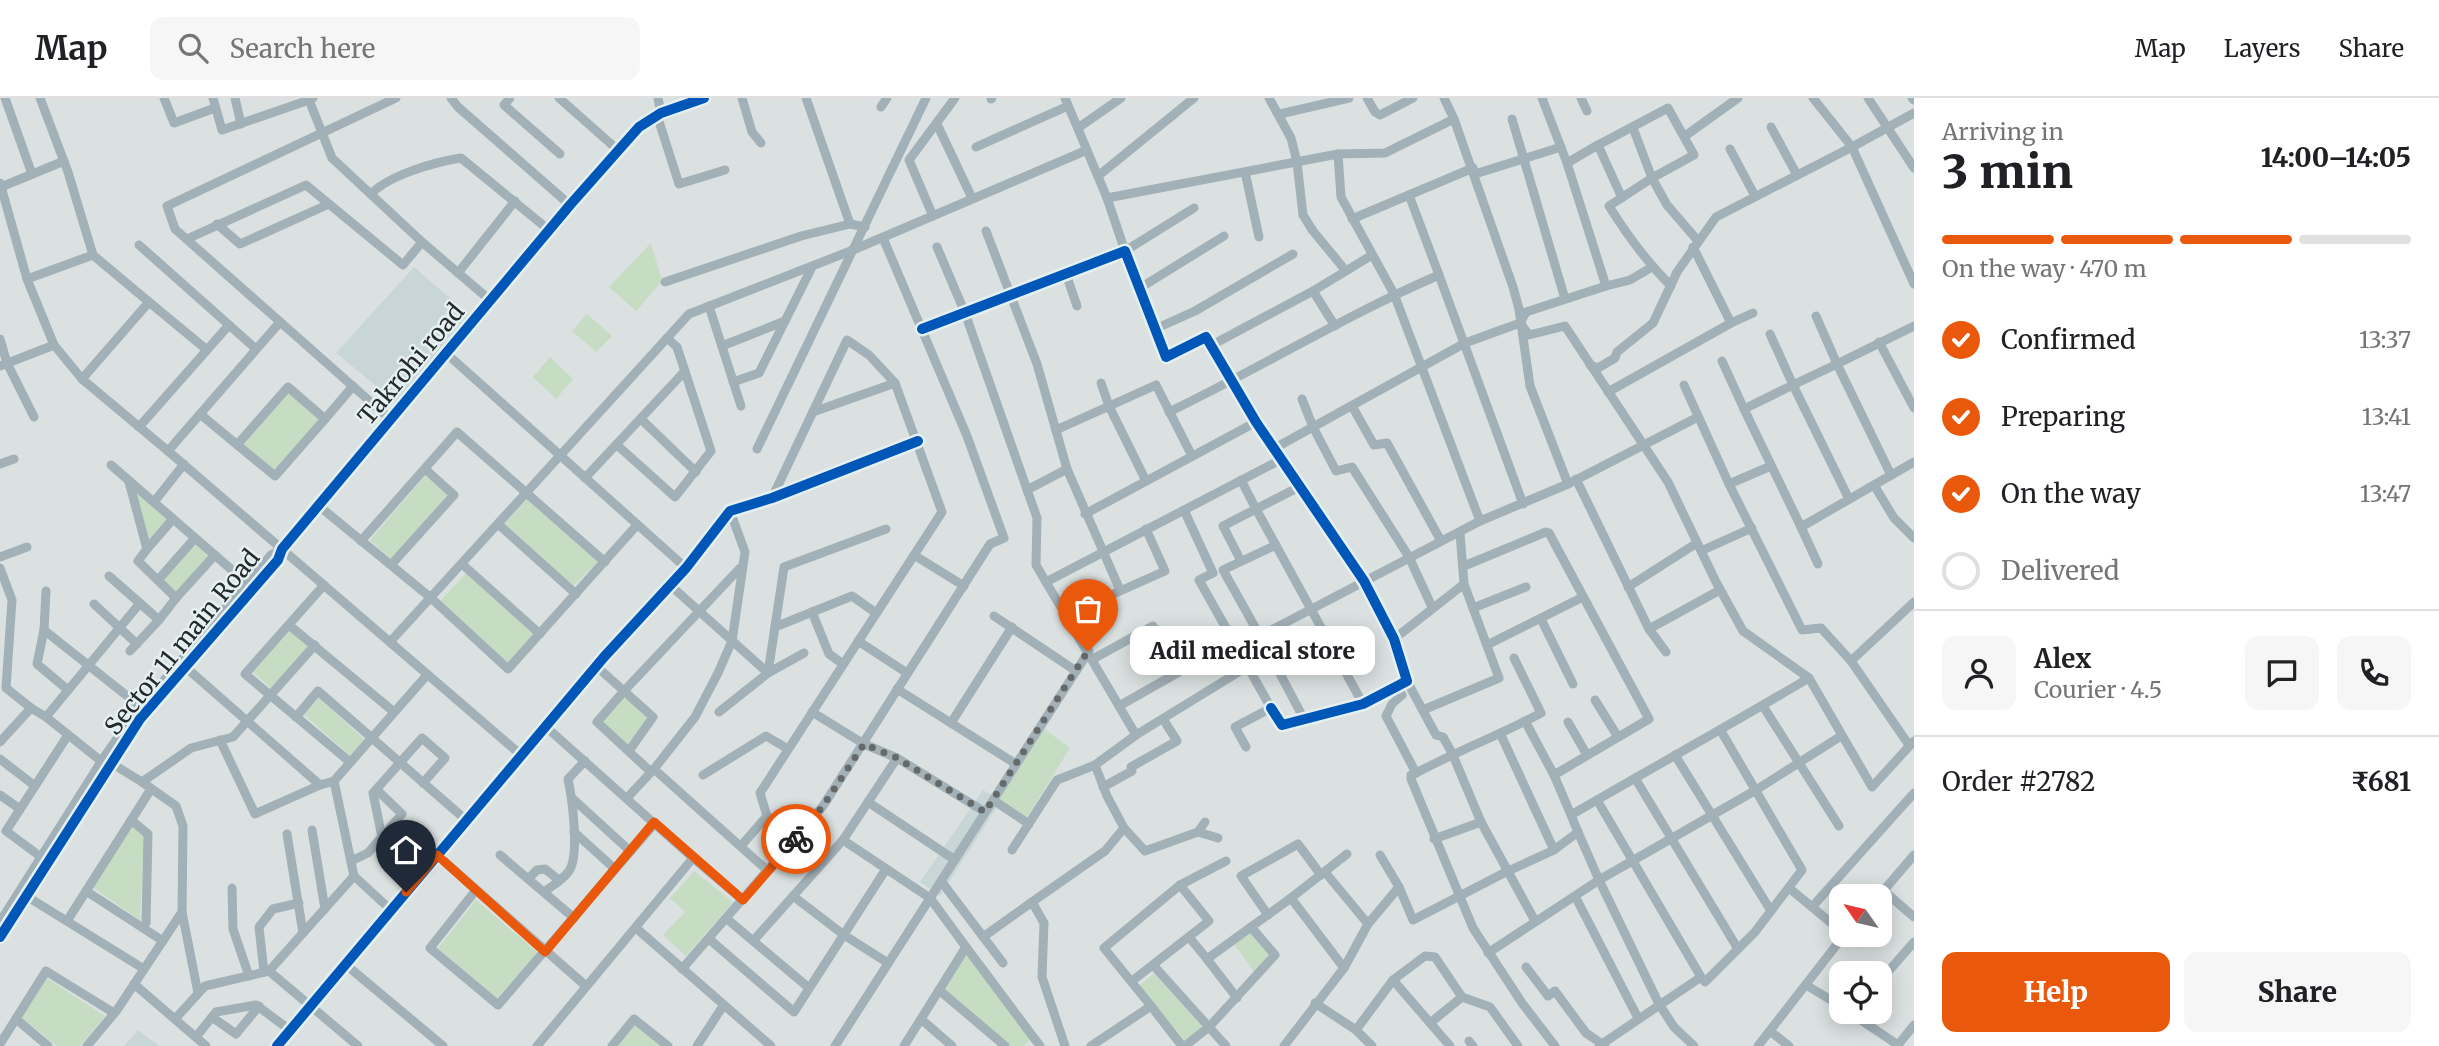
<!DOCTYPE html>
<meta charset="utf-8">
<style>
body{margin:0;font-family:Merriweather,serif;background:#f6f6f6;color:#202124;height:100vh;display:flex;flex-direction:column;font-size:26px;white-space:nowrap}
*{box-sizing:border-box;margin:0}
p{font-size:23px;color:#757577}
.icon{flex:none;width:38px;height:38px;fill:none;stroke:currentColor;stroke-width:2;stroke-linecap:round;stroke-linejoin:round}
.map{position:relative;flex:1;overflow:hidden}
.sheet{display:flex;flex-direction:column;background:#fff;width:525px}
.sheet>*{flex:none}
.needle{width:46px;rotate:304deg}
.controls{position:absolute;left:1829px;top:786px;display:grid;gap:14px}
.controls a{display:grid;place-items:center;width:63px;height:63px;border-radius:14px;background:#fff;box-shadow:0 4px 18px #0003;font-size:35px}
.pin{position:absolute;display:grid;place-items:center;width:60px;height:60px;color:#fff;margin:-72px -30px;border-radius:50% 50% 50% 0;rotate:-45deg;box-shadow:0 0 7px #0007}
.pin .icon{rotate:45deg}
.courier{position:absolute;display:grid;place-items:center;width:70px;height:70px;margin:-35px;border:5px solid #ea580c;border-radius:50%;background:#fff;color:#222;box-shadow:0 2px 9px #0007}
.bubble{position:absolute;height:49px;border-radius:14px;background:#fff;box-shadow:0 4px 18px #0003;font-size:23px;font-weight:800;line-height:49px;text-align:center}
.head em{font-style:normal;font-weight:800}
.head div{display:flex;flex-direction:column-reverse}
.head{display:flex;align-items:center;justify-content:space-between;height:119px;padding:0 28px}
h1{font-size:46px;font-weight:800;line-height:52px}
.bar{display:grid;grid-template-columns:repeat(4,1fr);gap:10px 7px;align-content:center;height:84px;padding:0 28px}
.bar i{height:9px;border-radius:5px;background:#e0e0e0}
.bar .on{background:#ea580c}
.bar p{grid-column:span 4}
.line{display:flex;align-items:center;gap:18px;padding:0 28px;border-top:2px solid #e0e0e0}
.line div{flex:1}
.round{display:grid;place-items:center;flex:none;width:74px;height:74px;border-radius:14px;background:#f6f6f6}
ol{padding:0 28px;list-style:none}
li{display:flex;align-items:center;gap:21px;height:77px}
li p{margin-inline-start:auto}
li .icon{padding:7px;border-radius:50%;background:#ea580c;color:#fff;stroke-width:4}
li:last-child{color:#757577}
li i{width:38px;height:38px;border:4px solid #e0e0e0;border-radius:50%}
.action{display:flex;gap:14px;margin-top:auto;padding:14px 28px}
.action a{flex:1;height:80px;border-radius:14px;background:#ea580c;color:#fff;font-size:28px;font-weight:800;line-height:80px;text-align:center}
.action a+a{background:#f6f6f6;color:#202124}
header{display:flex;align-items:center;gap:42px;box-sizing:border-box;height:98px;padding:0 35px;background:#fff;border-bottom:2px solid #e0e0e0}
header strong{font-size:33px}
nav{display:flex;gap:38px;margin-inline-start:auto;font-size:24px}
.search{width:490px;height:63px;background:#f6f6f6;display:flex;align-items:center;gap:18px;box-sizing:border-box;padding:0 24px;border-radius:14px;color:#757577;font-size:26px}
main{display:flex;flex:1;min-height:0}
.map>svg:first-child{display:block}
.built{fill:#c8d6d7}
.green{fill:#c6ddc4}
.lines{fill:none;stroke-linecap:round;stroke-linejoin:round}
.minor{stroke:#a2b0b7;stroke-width:9}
.cycleway-casing{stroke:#e5f0f2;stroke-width:15}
.cycleway{stroke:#0057b8;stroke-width:10}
.done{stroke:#65696a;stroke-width:7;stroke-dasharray:0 12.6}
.route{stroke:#ea580c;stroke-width:9}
.labels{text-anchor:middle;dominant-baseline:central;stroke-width:5;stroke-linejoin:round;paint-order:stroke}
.street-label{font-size:24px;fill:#25292a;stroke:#e5f0f2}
</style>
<header>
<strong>Map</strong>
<div class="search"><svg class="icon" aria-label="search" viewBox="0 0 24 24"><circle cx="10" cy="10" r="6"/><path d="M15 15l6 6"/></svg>Search here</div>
<nav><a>Map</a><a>Layers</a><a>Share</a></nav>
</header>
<main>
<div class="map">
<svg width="1914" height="948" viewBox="0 0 1914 948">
<rect width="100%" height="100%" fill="#dbe1e1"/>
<g class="built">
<polygon points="414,169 471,218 397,305 336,255"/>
<polygon points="983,692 1001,703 940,798 920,784"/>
<polygon points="138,932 159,948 124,948"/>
</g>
<g class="green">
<polygon points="651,145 662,183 636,213 609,189"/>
<polygon points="587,216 612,238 596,254 572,233"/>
<polygon points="550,259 573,281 556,301 533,279"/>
<polygon points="288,294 319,321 274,374 243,348"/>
<polygon points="425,378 449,397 391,461 370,442"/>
<polygon points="133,391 169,422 148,447"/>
<polygon points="527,401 599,463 573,488 504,426"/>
<polygon points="195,445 210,459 176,497 162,483"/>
<polygon points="469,472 539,534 508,569 439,504"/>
<polygon points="290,533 308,549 271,590 253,574"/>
<polygon points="624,598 651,619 629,651 600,626"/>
<polygon points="319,600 365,642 351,658 304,617"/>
<polygon points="1042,629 1070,650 1026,721 998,701"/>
<polygon points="131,728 144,738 140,822 92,789"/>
<polygon points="694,773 733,804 686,858 663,837 685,814 670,800"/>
<polygon points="476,802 538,855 496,901 438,850"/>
<polygon points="1250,833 1272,858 1254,874 1234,846"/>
<polygon points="967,855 1032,940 1024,948 1010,948 943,892"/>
<polygon points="1154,875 1203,930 1183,945 1138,889"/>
<polygon points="47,880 105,918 80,948 57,948 21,919"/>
<polygon points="634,921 668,948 612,948"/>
</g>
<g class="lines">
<g class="minor">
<polyline points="5,0 32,76"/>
<polyline points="164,0 174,25 215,10"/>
<polyline points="213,0 222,32 309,2"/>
<polyline points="235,0 241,26"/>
<polyline points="313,0 309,2 332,60 422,144"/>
<polyline points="451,0 458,9 570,107"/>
<polyline points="510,0 504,7 560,56"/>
<polyline points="559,0 619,53"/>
<polyline points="658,0 661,15"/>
<polyline points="742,0 752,34 761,45"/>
<polyline points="806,0 850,126"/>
<polyline points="1065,0 1107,100 1125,153 1194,110"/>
<polyline points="1367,0 1375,14 1380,17 1413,0"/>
<polyline points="1542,0 1567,65 1598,47 1622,100"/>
<polyline points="1581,0 1587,13"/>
<polyline points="1813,0 1852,49 1914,186"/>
<polyline points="1868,0 1914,70"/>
<polyline points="1912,0 1914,2"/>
<polyline points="991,1 992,0"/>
<polyline points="881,9 887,0"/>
<polyline points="1280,16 1349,0"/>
<polyline points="657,17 679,86 725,72"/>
<polyline points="1454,21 1513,189 1519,211 1530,288 1568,386"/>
<polyline points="1512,21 1565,201"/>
<polyline points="937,26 972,100"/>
<polyline points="1771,29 1797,77"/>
<polyline points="1078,30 1121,0"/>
<polyline points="1685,38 1738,0"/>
<polyline points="1598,47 1668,10 1694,57 1652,80 1633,30"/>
<polyline points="976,49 1068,8"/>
<polyline points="1730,51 1755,98"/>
<polyline points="1338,56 1341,99 1394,196 1480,423"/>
<polyline points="1245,74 1259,139"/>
<polyline points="1475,76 1561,49"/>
<polyline points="1098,78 1194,0"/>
<polyline points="0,85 27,181 54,247"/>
<polyline points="1,89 64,63"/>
<path d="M371 96C389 77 435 64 461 60L549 132"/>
<polyline points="1107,100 1338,56 1385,55 1454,21 1444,0"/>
<polyline points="933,118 909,62 955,0"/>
<polyline points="1352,121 1473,70"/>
<polyline points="217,126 240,146 329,106"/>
<polyline points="986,133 1037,266 1067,371 1120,492"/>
<polyline points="187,141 306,87 403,167 422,144 491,203"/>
<polyline points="139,147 256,251"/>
<polyline points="937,149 965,215 1037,420 1036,467 1136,637"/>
<polyline points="1346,173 1372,157"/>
<polyline points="458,175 515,103"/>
<polyline points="1066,176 1077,208"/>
<polyline points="1439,177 1523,406"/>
<polyline points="27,181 93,157 68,74 40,0"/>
<polyline points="665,184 801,138 850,126 865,129"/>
<polyline points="1606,188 1630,182 1652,169"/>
<path d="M1671 188C1646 163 1627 137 1609 108L1652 80 1667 107 1698 143"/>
<polyline points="1140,190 1224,138"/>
<polyline points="1313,193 1335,228"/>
<polyline points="149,204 207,252"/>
<polyline points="709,208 741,308"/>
<polyline points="1816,218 1837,266 1914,228"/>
<polyline points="1520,225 1529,237 1565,228 1668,384 1716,484 1743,533 1809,580 1872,689 1914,643"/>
<polyline points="1731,225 1753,215"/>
<polyline points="922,231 1125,153 1166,259 1206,239 1256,324 1364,483 1394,541 1407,583 1363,606 1282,627 1271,610"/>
<polyline points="1155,231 1195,213 1293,156"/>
<polyline points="1770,236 1793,287 1744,311 1801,429 1914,364"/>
<polyline points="0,241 7,265 34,319"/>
<polyline points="1879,244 1914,310"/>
<polyline points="1212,247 1313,193 1346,173 1313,133 1303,117 1297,64 1291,40 1269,0"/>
<polyline points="722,248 785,223 812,169"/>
<polyline points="447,256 686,470"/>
<polyline points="1722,263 1744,311"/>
<polyline points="1590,267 1598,270 1615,260 1617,254 1653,225 1677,174 1716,119 1852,49 1914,15"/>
<polyline points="0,268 54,247 82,281 168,353 521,657"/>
<polyline points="82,281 149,204 93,157"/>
<polyline points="733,284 759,275 785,223"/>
<polyline points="1101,285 1109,308 1146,383"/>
<polyline points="1684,287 1729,386 1802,532 1821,530 1851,563 1909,647"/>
<polyline points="1608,294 1731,225 1693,149"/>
<polyline points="1302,301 1313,329 1336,373 1352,369 1409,459 1432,509"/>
<polyline points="1352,308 1374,347 1387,345 1441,443"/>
<polyline points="813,314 895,285"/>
<path d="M1169 314C1260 270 1346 217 1439 177L1409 97"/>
<polyline points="200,316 275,378 325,321 288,289 237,347"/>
<polyline points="325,321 353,288"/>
<polyline points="641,321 696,374"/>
<polyline points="391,322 175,131 167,108 396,0"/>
<polyline points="139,329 229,227"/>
<polyline points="1056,332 1156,287 1192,358"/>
<polyline points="617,347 675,399 711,353 677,249 667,240"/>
<polyline points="1275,350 1465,245 1520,225 1526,214 1606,188 1567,65"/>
<polyline points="757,351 926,0"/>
<polyline points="168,353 280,224"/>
<polyline points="0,366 14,361"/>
<polyline points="111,367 247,485"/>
<polyline points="585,380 685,273"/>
<polyline points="1576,381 1649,531 1720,492"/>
<polyline points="129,384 147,451 173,421"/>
<polyline points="1729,386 1771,368"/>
<polyline points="1874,387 1894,420 1914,440"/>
<polyline points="1301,388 1256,411 1363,606"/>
<polyline points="1027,392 1067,371"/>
<polyline points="1849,401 1793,287 1837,266 1891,377"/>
<polyline points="154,404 184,366"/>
<polyline points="319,408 431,500 508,571 637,427"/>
<polyline points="1184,412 1213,475 1199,482 1271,610 1235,629 1246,649"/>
<polyline points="1085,416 1256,324"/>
<polyline points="498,426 576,496"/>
<polyline points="1801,429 1818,466"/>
<polyline points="361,443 457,334 605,464"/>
<polyline points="147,451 138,463 176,500 215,457"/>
<polyline points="1701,453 1752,430"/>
<polyline points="914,457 964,488"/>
<polyline points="0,459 27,449"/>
<polyline points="1241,463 1223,428 1256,411 1241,382"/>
<polyline points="462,466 540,536"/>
<polyline points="391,467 454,397 425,371"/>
<polyline points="1464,468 1546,434 1549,435 1649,621 1554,677"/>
<polyline points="0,470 12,502 6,590 31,610"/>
<polyline points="109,478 159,522 176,500"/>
<polyline points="158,482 195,440"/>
<polyline points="1046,484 1282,361"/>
<polyline points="324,487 245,576 350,664"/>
<polyline points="670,487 768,575"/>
<polyline points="1628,489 1697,445"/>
<polyline points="46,493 44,532 37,566 68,592"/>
<polyline points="140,505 46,619 101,663 111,665 142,684 176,708 183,728 182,814 198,895"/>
<polyline points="94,506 137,546"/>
<polyline points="1473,510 1526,489"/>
<polyline points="812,514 829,556 843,566"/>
<polyline points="1066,517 1165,473 1146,431"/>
<polyline points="994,518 1076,573"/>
<polyline points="1541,521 1573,586"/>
<polyline points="289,527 394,614"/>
<polyline points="775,529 852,498 876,515"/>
<polyline points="1649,531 1666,554"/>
<polyline points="44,532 141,609"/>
<polyline points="1260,538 1223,472 1276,447"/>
<polyline points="1394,541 1464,486 1460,435"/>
<polyline points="858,543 907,575"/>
<polyline points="390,544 689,216 853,152 1087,52"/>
<polyline points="1487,547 1583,499"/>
<polyline points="130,553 159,522"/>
<polyline points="1093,561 1153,528 1179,574 1119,608"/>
<polyline points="1851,563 1914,504"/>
<polyline points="182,566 320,687 334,683"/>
<polyline points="596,568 624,593 597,624 651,674"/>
<polyline points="768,575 784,469 886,431"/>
<polyline points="1407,583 1436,637 1443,639 1452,655 1481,724 1535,823"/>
<polyline points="1397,589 1402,597 1392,606 1386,618 1416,675 1411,677 1411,681 1473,830 1522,905 1555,948"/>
<polyline points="897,591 1016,666"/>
<polyline points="1595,602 1618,639"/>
<polyline points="1763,608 1839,728"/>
<polyline points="1423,612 1499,580 1464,486"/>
<polyline points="719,614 768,575 804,555"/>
<polyline points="812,614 864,646 897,660 985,714"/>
<polyline points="296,619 318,593 466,722"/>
<polyline points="1304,621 1260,538 1480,423 1568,386 1698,319"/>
<polyline points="1525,623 1554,677 1571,717"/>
<polyline points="1568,624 1587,657"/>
<polyline points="951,625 1012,529"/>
<polyline points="1500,635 1554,752"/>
<polyline points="220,642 255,716 320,687"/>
<polyline points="0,644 31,610 46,619"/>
<polyline points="629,653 653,619 624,593 740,470"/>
<polyline points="1675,657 1771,813"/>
<polyline points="0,661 35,688"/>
<polyline points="654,671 768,773"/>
<path d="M1416 675C1457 653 1500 637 1541 615L1514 560"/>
<polyline points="703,677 766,638 788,651"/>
<polyline points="1635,680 1738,851"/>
<polyline points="142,684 191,650 233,639 315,547"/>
<polyline points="1103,689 1132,673 1131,669 1177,643 1163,621"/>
<polyline points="0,697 20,711"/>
<polyline points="572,700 630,753"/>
<polyline points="627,700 654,671 695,619 718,575 732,543 745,454 730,413"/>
<polyline points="993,702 1029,726"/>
<polyline points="1597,702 1701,879"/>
<polyline points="868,704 955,762"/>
<polyline points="131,722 148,736 146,825 143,830"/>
<polyline points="1124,730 1145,753 1198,734 1205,724"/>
<polyline points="312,732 325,811"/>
<polyline points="574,734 615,771"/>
<polyline points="1198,734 1218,740"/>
<polyline points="1578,734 1599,782 1659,906 1674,929 1694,948"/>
<polyline points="287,736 303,835"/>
<polyline points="382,739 373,695 422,640 445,660 423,685"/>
<polyline points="1434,741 1481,724"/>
<polyline points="843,742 930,800 966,849 904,948"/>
<polyline points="741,748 767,718 760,695 942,414 895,285 869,257 847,242 772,400"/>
<polyline points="1012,752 1057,682 1095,667"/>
<polyline points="437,757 586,888"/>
<polyline points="500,757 574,820"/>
<polyline points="1380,757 1399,789"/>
<polyline points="41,759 6,733 68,637"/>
<polyline points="693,760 743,802"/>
<polyline points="351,763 368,755 402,716 377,692"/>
<polyline points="1325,774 1368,826"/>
<polyline points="528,781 537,772 545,771 559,782"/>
<polyline points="941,783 1003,865"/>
<polyline points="232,790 233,831 249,878"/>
<polyline points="1789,790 1841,833"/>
<polyline points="476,792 430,850 498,907 655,725"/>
<polyline points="86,793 163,843"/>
<polyline points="1884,793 1914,819"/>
<path d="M544 794C552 788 564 781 569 773 580 757 572 700 568 681L585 663"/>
<polyline points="23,796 144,871"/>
<polyline points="793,798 844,837 888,865"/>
<polyline points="1575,798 1638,920"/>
<polyline points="1879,798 1914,757"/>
<polyline points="1291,800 1347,756"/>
<polyline points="1812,809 1914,695"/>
<polyline points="391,812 354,778 334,683 427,577"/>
<polyline points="1268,817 1241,778 1298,746 1321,777"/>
<polyline points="727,821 809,890"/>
<polyline points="67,823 151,691"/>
<polyline points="0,824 104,659 131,621 271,457 282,451"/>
<polyline points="636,830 771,948"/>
<polyline points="0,839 140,621 278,462 282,451 570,107 639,29 661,15 704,0"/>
<polyline points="983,839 1032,804"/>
<polyline points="1189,839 1207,861 1291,800 1344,870"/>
<polyline points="709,841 794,914 886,771"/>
<polyline points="753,843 843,742 897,660"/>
<polyline points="966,849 1040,948"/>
<polyline points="1488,855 1599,782 1756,692 1841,638"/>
<polyline points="1207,861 1237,900"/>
<polyline points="345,866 443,948"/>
<polyline points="1154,868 1226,948"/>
<polyline points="1526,869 1548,898 1555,893 1586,935 1605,948"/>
<polyline points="682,871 823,708 990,446 1004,440 967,338 883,140"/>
<polyline points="269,873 358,948"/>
<polyline points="264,874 259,829 273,811 299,805"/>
<polyline points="1132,883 1209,823 1180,787"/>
<polyline points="1880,883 1914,844"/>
<polyline points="134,886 206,948"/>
<polyline points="1806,887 1841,908"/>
<polyline points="939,892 1005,948"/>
<polyline points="1315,905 1356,932 1372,948"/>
<polyline points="1151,908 1182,948"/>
<polyline points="1849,914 1898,947 1914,927"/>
<polyline points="212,919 236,936 259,908"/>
<polyline points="16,921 48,948"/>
<polyline points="175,921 205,888 269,873 354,778"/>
<polyline points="921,921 952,948"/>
<polyline points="1430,925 1462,899 1490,909 1518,948"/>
<polyline points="1356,932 1393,882"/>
<polyline points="1770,933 1789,948"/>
<polyline points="196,939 216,914 256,907 290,932"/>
<polyline points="1469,943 1473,948"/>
<polyline points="0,946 46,873 114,915"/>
<polyline points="87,948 117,912 182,814"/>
<polyline points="277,948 604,559 686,470 730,413 772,400 918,343"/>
<polyline points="537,948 693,760 545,628"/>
<polyline points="612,948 634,921 668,948"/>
<polyline points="697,948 723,908"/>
<polyline points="835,948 1089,553"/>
<polyline points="1065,948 1042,879 1044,825 1032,804 1105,753 1124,730 1107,698 1095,667 1136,637 1268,556"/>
<polyline points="1091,948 1151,908 1104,850 1180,787 1226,763"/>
<polyline points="1185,948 1209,929 1275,857 1251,829"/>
<path d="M1284 948 1344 870 1368 826 1399 789 1413 822 1506 774 1554 752 1578 734 1571 717C1650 671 1730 627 1809 580"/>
<polyline points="1450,948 1393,882 1425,858 1435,859 1462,899"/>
<polyline points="1599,948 1701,879 1705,884 1755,834 1802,772 1721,633"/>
<polyline points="1758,948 1845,836"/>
</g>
<defs>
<g id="cycleway">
<polyline points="922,231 1125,153 1166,259 1206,239 1256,324 1364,483 1394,541 1407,583 1363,606 1282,627 1271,610"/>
<polyline points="0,839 140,621 278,462 282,451 570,107 639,29 661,15 704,0"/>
<polyline points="277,948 604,559 686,470 730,413 772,400 918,343"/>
</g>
</defs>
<use href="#cycleway" class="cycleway-casing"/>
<use href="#cycleway" class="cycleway"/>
</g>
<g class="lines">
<polyline class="done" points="796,741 823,708 864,646 897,660 985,714 1088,553"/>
<polyline class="route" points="406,794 437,757 545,854 654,724 743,802 796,741"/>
</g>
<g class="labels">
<g class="street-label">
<text transform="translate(411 266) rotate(-50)">Takrohi road</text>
<text transform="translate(182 544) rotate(-51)">Sector 11 main Road</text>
</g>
</g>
</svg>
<div class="controls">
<a><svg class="needle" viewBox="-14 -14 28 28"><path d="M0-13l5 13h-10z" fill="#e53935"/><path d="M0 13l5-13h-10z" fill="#757577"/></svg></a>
<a><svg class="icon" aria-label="locate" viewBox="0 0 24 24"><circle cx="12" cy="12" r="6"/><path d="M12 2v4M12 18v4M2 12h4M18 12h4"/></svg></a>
</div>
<div class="pin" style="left:1088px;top:553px;background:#ea580c"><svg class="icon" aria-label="bag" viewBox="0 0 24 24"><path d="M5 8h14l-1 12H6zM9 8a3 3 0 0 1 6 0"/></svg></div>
<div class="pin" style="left:406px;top:794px;background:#1f2937"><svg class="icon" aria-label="home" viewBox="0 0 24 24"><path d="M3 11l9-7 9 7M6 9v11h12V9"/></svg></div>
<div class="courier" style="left:796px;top:741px"><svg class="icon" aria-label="bike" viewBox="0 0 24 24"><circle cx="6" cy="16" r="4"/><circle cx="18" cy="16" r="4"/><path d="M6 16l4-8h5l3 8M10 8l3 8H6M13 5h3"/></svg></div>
<div class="bubble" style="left:1130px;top:528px;width:245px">Adil medical store</div>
</div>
<section class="sheet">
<div class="head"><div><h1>3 min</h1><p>Arriving in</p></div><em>14:00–14:05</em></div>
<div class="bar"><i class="on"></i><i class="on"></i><i class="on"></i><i></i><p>On the way · 470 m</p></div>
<ol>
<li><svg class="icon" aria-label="check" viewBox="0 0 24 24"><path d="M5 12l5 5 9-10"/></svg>Confirmed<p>13:37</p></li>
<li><svg class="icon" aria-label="check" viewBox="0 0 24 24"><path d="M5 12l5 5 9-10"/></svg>Preparing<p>13:41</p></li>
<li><svg class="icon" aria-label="check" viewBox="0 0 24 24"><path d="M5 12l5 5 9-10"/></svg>On the way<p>13:47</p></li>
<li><i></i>Delivered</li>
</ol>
<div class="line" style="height:126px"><a class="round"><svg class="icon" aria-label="person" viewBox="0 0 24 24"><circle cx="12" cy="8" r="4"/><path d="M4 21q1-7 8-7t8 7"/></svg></a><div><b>Alex</b><p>Courier · 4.5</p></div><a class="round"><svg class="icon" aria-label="chat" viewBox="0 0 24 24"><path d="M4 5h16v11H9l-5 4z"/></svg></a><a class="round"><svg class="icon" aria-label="phone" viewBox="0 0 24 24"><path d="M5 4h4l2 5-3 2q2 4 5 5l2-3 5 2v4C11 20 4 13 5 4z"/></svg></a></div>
<div class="line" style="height:91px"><div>Order #2782</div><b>₹681</b></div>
<div class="action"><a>Help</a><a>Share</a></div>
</section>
</main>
